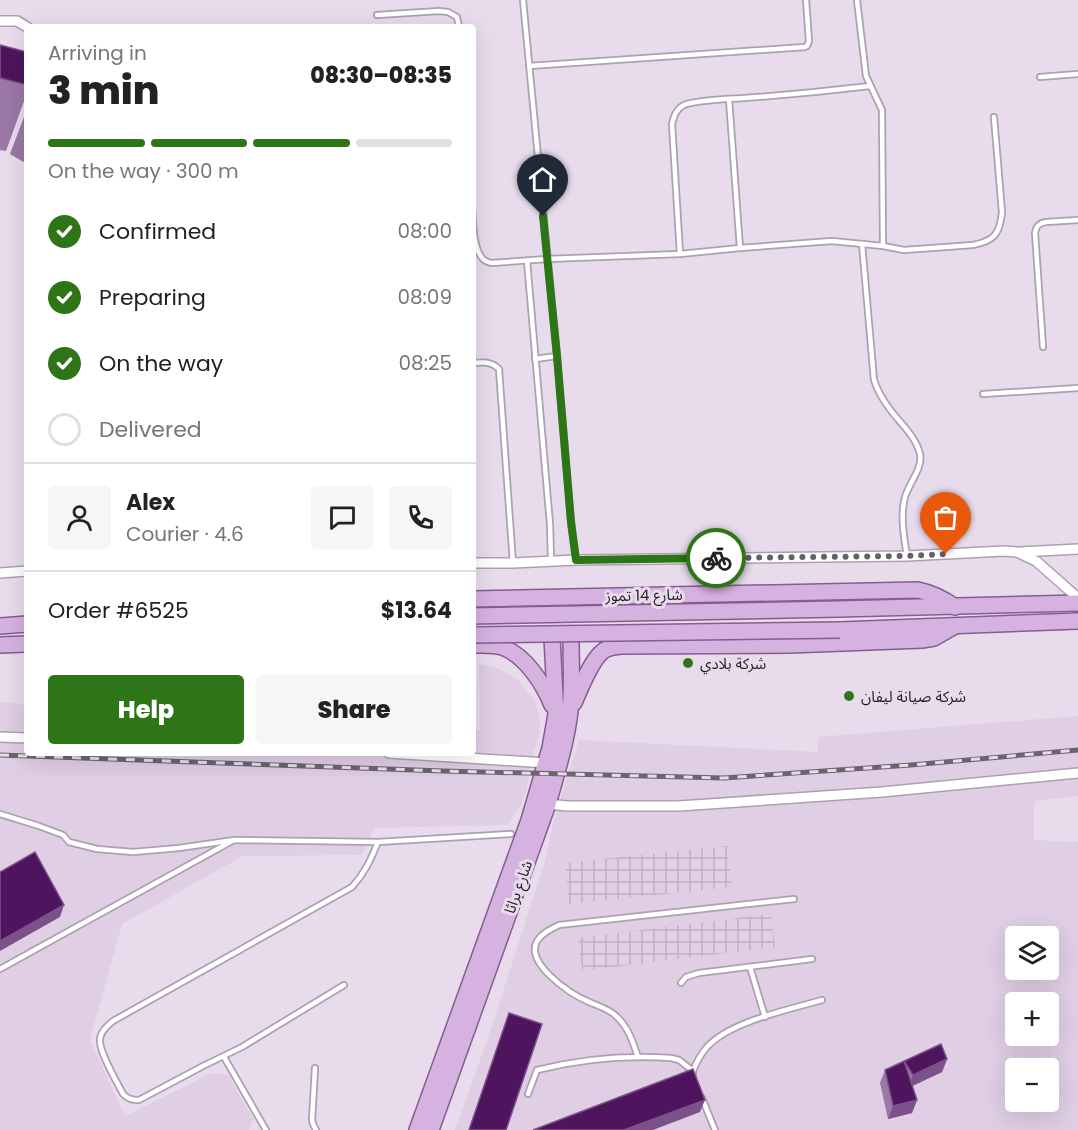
<!DOCTYPE html>
<meta charset="utf-8">
<style>
body{margin:0;font-family:Poppins,"Noto Sans Arabic",sans-serif;background:#f6f6f6;color:#222;height:100vh;display:flex;flex-direction:column;font-size:22px;white-space:nowrap}
*{box-sizing:border-box;margin:0}
p{font-size:20px;color:#767676}
.icon{flex:none;width:33px;height:33px;fill:none;stroke:currentColor;stroke-width:2;stroke-linecap:round;stroke-linejoin:round}
.map{position:relative;flex:1;overflow:hidden}
.side{position:absolute;left:24px;top:24px;width:452px;height:732px;display:flex;flex-direction:column;background:#fff;border-radius:6px;box-shadow:0 6px 24px #0002}
.side>*{flex:none}
.fabs{position:absolute;left:1005px;top:926px;display:grid;gap:12px}
.fabs a{display:grid;place-items:center;width:54px;height:54px;border-radius:6px;background:#fff;box-shadow:0 6px 24px #0002;font-size:30px}
.pin{position:absolute;display:grid;place-items:center;width:51px;height:51px;color:#fff;margin:-62px -26px;border-radius:50% 50% 50% 0;rotate:-45deg;box-shadow:0 0 6px #0007}
.pin .icon{rotate:45deg}
.courier{position:absolute;display:grid;place-items:center;width:60px;height:60px;margin:-30px;border:4px solid #2e7518;border-radius:50%;background:#fff;color:#222;box-shadow:0 2px 8px #0007}
.head em{font-style:normal;font-weight:800}
.head div{display:flex;flex-direction:column-reverse}
.head{display:flex;align-items:center;justify-content:space-between;height:102px;padding:0 24px}
h1{font-size:39px;font-weight:800;line-height:45px}
.bar{display:grid;grid-template-columns:repeat(4,1fr);gap:9px 6px;align-content:center;height:72px;padding:0 24px}
.bar i{height:8px;border-radius:4px;background:#e0e0e0}
.bar .current{background:#2e7518}
.bar p{grid-column:span 4}
.line{display:flex;align-items:center;gap:15px;padding:0 24px;border-top:2px solid #e0e0e0}
.line div{flex:1}
.round{display:grid;place-items:center;flex:none;width:63px;height:63px;border-radius:6px;background:#f6f6f6}
ol{padding:0 24px;list-style:none}
li{display:flex;align-items:center;gap:18px;height:66px}
li p{margin-inline-start:auto}
li .icon{padding:6px;border-radius:50%;background:#2e7518;color:#fff;stroke-width:4}
li:last-child{color:#767676}
li i{width:33px;height:33px;border:3px solid #e0e0e0;border-radius:50%}
.primary-button{display:flex;gap:12px;margin-top:auto;padding:12px 24px}
.primary-button a{flex:1;height:69px;border-radius:6px;background:#2e7518;color:#fff;font-size:24px;font-weight:800;line-height:69px;text-align:center}
.primary-button a+a{background:#f6f6f6;color:#222}
.map>svg:first-child{display:block}
.built{fill:#dfcee4;fill-rule:evenodd}
.industrial{fill:url(#industrial-grid)}
.lines{fill:none;stroke-linecap:round;stroke-linejoin:round}
.service-casing{stroke:#aca1b0;stroke-width:8}
.minor-casing{stroke:#aca1b0;stroke-width:12}
.primary-casing{stroke:#855d91;stroke-width:18}
.service{stroke:#fff;stroke-width:4.5}
.minor{stroke:#fff;stroke-width:9}
.primary{stroke:#d6b2e0;stroke-width:15}
.rail-casing{stroke:#6b646d;stroke-width:5}
.rail{stroke:#e8dcec;stroke-width:3;stroke-dasharray:9;stroke-linecap:butt}
.primary-bridge-casing{stroke:#855d91;stroke-width:18;stroke-linecap:butt}
.primary-bridge{stroke:#d6b2e0;stroke-width:15}
.wall{fill:#9b78a5}
.shaded-wall{fill:#7c5189}
.building{fill:#4e155e;stroke:#7c5189;stroke-width:1.5}
.done{stroke:#676069;stroke-width:6;stroke-dasharray:0 10.8}
.route{stroke:#2e7518;stroke-width:8}
.poi-dot{fill:#2e7518;stroke:#e8dcec;stroke-width:2}
.labels{text-anchor:middle;dominant-baseline:central;stroke-width:6;stroke-linejoin:round;paint-order:stroke}
.street-label{font-size:15px;fill:#221e23;stroke:#e8dcec}
.poi-label{font-size:15px;fill:#221e23;stroke:#e8dcec;text-anchor:start}
</style>
<div class="map">
<svg width="1078" height="1130" viewBox="0 0 1078 1130">
<defs>
<pattern id="industrial-grid" width="8" height="8" patternUnits="userSpaceOnUse" patternTransform="scale(1.5)"><rect width="8" height="8" fill="#dfcee4"/><path d="M0 4h8M4 0v8" fill="none" stroke="#bfb0c3"/></pattern>
</defs>
<rect width="100%" height="100%" fill="#e8dcec"/>
<g class="built">
<polygon points="479,664 498,668 517,679 536,702 540,719 540,733 534,752 526,791 521,805 512,817 509,825 374,828 362,855 243,856 122,924 90,1040 125,1116 212,1073 228,1075 253,1119 249,1130 0,1130 0,702 27,705 27,753 472,753 473,731 480,730"/>
<path d="M1078 716V796L1034 801V840L1078 842V1130H455L491 1029 545 861 554 819 579 740 818 752V737ZM1016 936H1048V969H1016ZM1016 1002H1048V1035H1016ZM1016 1068H1048V1101H1016Z"/>
</g>
<g class="industrial">
<polygon points="727,846 732,887 569,904 565,863"/>
<polygon points="771,914 775,947 582,971 578,938"/>
</g>
<g class="lines">
<defs>
<g id="service">
<polyline points="523,0 557,356 571,522 576,560"/>
<polyline points="857,0 866,76 882,110 883,246"/>
<polyline points="377,15 439,11 448,12 457,17 459,27"/>
<polyline points="529,66 805,47 807,46 809,41 806,0"/>
<polyline points="1040,77 1078,74"/>
<polyline points="729,99 740,248"/>
<path d="M472 207C473 221 473 249 483 259 485 261 490 263 492 263L547 259 680 254 740 248 832 241 883 246 904 250 973 245C994 241 1000 234 1002 212L994 117"/>
<path d="M862 244 874 380C878 392 884 402 892 412 902 425 916 437 920 454 923 468 909 483 905 497 900 516 904 537 907 556"/>
<path d="M680 254 672 124C674 116 676 109 684 105 696 100 730 99 744 98 786 95 828 91 870 86"/>
<polyline points="527,261 550,524 551,561"/>
<path d="M1043 347 1035 233C1036 226 1039 223 1046 222L1078 220"/>
<polyline points="535,359 557,356"/>
<path d="M472 363C483 362 491 361 499 369L513 563"/>
<polyline points="983,394 1078,388"/>
<polyline points="0,814 39,826 63,835 69,842 97,849 133,852 179,848 234,840 378,842 511,834"/>
<polyline points="750,967 765,1017"/>
<polyline points="0,969 232,841"/>
<polyline points="681,983 686,977 699,973 812,959"/>
<path d="M344 985 242 1047 203 1066 139 1100C132 1100 128 1099 123 1094 117 1082 99 1052 100 1040 100 1032 107 1026 113 1021L352 887C365 873 371 859 378 842"/>
<polyline points="224,1057 266,1130"/>
<path d="M638 1057C633 1043 629 1028 617 1017 609 1008 596 1006 585 1000 568 993 525 962 537 941 542 933 551 929 559 925L794 899"/>
<polyline points="315,1068 312,1120 313,1124 316,1130"/>
<path d="M693 1074V1071C696 1063 701 1054 707 1047 731 1021 788 1010 822 1000"/>
<path d="M528 1094 537 1070C581 1059 625 1055 671 1058L679 1060 693 1071"/>
<polyline points="702,1098 715,1130"/>
</g>
<g id="minor">
<polyline points="0,21 17,21 27,27"/>
<polyline points="0,89 27,97"/>
<polyline points="1020,552 1078,549"/>
<polyline points="472,563 513,563 576,560 907,556 1004,551 1017,552 1036,561 1078,598"/>
<polyline points="0,573 27,571"/>
<polyline points="0,737 27,738"/>
<polyline points="389,753 546,763"/>
<polyline points="548,804 567,806 679,806 882,792 1078,773"/>
</g>
<g id="primary">
<path d="M472 599 918 590C933 593 943 598 955 607"/>
<polyline points="839,609 1078,603"/>
<polyline points="0,626 27,624"/>
<polyline points="840,630 1078,621"/>
<polyline points="0,645 27,644"/>
<path d="M472 645C482 645 493 644 502 647 525 655 543 683 552 705"/>
<path d="M574 703C580 689 591 661 602 652 607 647 614 647 620 646L790 645 922 640 934 638 955 626"/>
<polyline points="417,1130 529,820 550,748 556,714 552,638"/>
<path d="M431 1130 548 804C557 772 570 731 571 698 572 678 571 657 571 637"/>
</g>
</defs>
<use href="#service" class="service-casing"/>
<use href="#minor" class="minor-casing"/>
<use href="#primary" class="primary-casing"/>
<use href="#service" class="service"/>
<use href="#minor" class="minor"/>
<use href="#primary" class="primary"/>
<defs>
<polyline id="rail" points="0,755 443,771 724,778 911,765 1078,750"/>
</defs>
<use href="#rail" class="rail-casing"/>
<use href="#rail" class="rail"/>
<defs>
<g id="primary-bridge">
<polyline points="472,616 839,609"/>
<polyline points="472,635 840,630"/>
</g>
</defs>
<use href="#primary-bridge" class="primary-bridge-casing"/>
<use href="#primary-bridge" class="primary-bridge"/>
</g>
<g class="wall">
<polygon points="0,45 27,52 27,93 6,151 0,150"/>
<polygon points="27,109 27,164 10,154"/>
<polygon points="941,1044 947,1059 942,1072 912,1086 917,1100 912,1113 888,1119 880,1083 885,1070"/>
</g>
<g class="shaded-wall">
<polygon points="64,905 60,917 0,951 0,941"/>
<polygon points="947,1059 942,1072 908,1088 913,1075"/>
<polygon points="705,1100 700,1112 653,1130 624,1130"/>
<polygon points="917,1100 912,1113 888,1119 893,1106"/>
</g>
<g class="building">
<polygon points="0,45 27,52 27,85 0,78"/>
<polygon points="35,852 64,905 0,941 0,872"/>
<polygon points="509,1013 542,1024 506,1130 469,1130"/>
<polygon points="941,1044 947,1059 913,1075 904,1061 917,1100 893,1106 885,1070"/>
<polygon points="693,1069 705,1100 624,1130 533,1130"/>
</g>
<g class="lines">
<polyline class="done" points="716,558 907,556 946,554"/>
<polyline class="route" points="543,216 557,356 571,522 576,560 716,558"/>
</g>
<g class="poi-dot">
<circle cx="688" cy="663" r="6"/>
<circle cx="849" cy="696" r="6"/>
</g>
<g class="labels">
<g class="street-label">
<text transform="translate(644 595) rotate(-1)">شارع 14 تموز</text>
<text transform="translate(518 887) rotate(-70)">شارع براثا</text>
</g>
<g class="poi-label">
<text x="700" y="663">شركة بلادي</text>
<text x="861" y="696">شركة صيانة ليفان</text>
</g>
</g>
</svg>
<div class="fabs">
<a><svg class="icon" aria-label="layers" viewBox="0 0 24 24"><path d="M12 4l9 5-9 5-9-5zM3 14l9 5 9-5"/></svg></a>
<a>+</a>
<a>−</a>
</div>
<div class="pin" style="left:946px;top:554px;background:#ea580c"><svg class="icon" aria-label="bag" viewBox="0 0 24 24"><path d="M5 8h14l-1 12H6zM9 8a3 3 0 0 1 6 0"/></svg></div>
<div class="pin" style="left:543px;top:216px;background:#1f2937"><svg class="icon" aria-label="home" viewBox="0 0 24 24"><path d="M3 11l9-7 9 7M6 9v11h12V9"/></svg></div>
<div class="courier" style="left:716px;top:558px"><svg class="icon" aria-label="bike" viewBox="0 0 24 24"><circle cx="6" cy="16" r="4"/><circle cx="18" cy="16" r="4"/><path d="M6 16l4-8h5l3 8M10 8l3 8H6M13 5h3"/></svg></div>
<section class="side">
<div class="head"><div><h1>3 min</h1><p>Arriving in</p></div><em>08:30–08:35</em></div>
<div class="bar"><i class="current"></i><i class="current"></i><i class="current"></i><i></i><p>On the way · 300 m</p></div>
<ol>
<li><svg class="icon" aria-label="check" viewBox="0 0 24 24"><path d="M5 12l5 5 9-10"/></svg>Confirmed<p>08:00</p></li>
<li><svg class="icon" aria-label="check" viewBox="0 0 24 24"><path d="M5 12l5 5 9-10"/></svg>Preparing<p>08:09</p></li>
<li><svg class="icon" aria-label="check" viewBox="0 0 24 24"><path d="M5 12l5 5 9-10"/></svg>On the way<p>08:25</p></li>
<li><i></i>Delivered</li>
</ol>
<div class="line" style="height:108px"><a class="round"><svg class="icon" aria-label="person" viewBox="0 0 24 24"><circle cx="12" cy="8" r="4"/><path d="M4 21q1-7 8-7t8 7"/></svg></a><div><b>Alex</b><p>Courier · 4.6</p></div><a class="round"><svg class="icon" aria-label="chat" viewBox="0 0 24 24"><path d="M4 5h16v11H9l-5 4z"/></svg></a><a class="round"><svg class="icon" aria-label="phone" viewBox="0 0 24 24"><path d="M5 4h4l2 5-3 2q2 4 5 5l2-3 5 2v4C11 20 4 13 5 4z"/></svg></a></div>
<div class="line" style="height:78px"><div>Order #6525</div><b>$13.64</b></div>
<div class="primary-button"><a>Help</a><a>Share</a></div>
</section>
</div>
